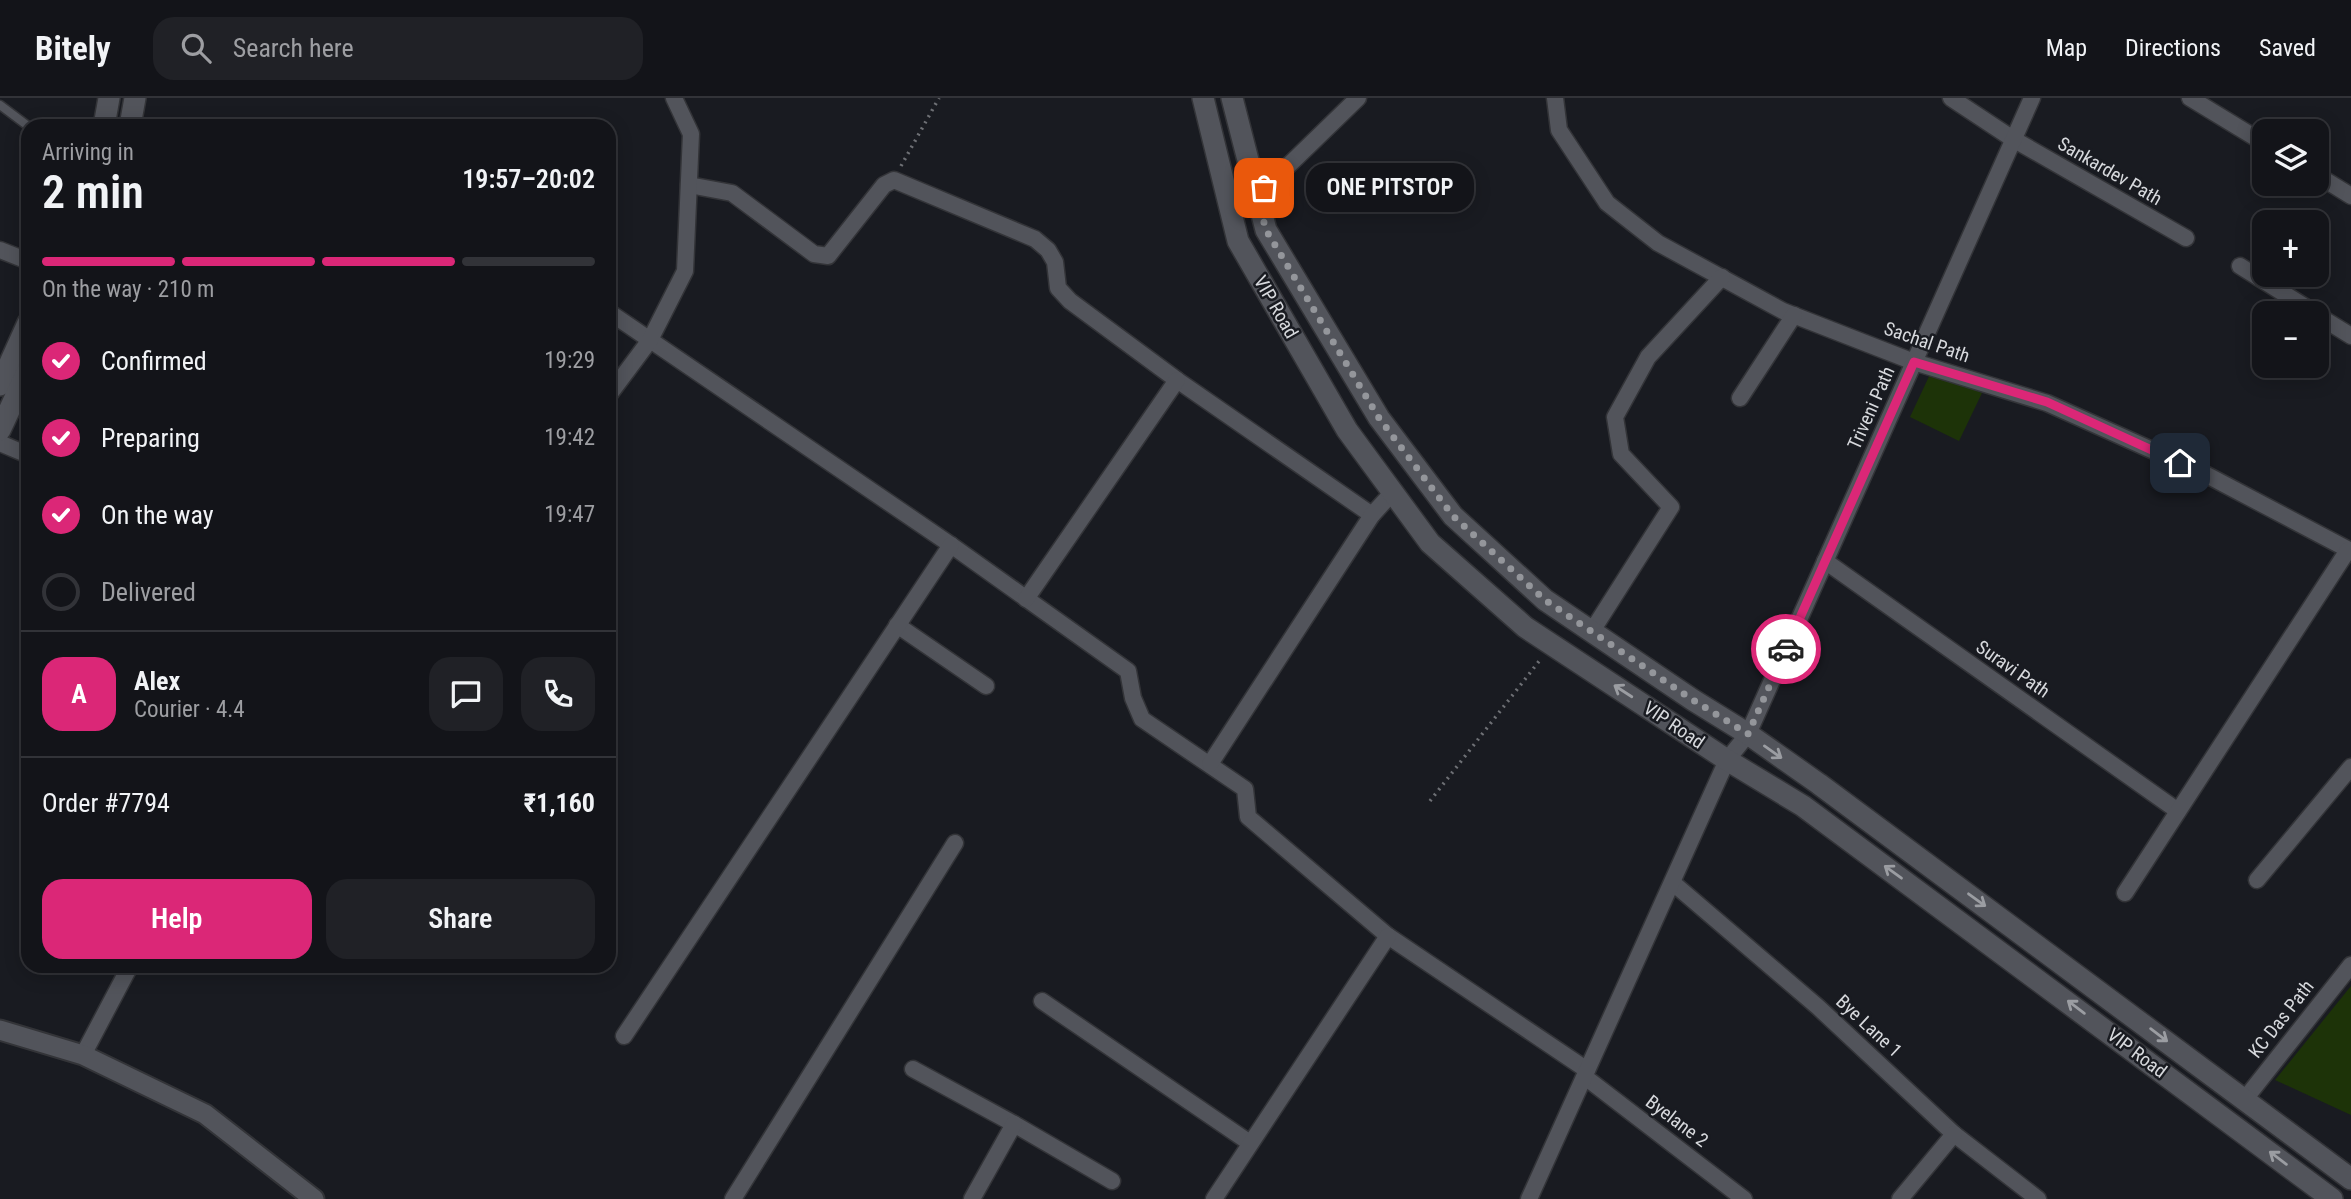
<!DOCTYPE html>
<meta charset="utf-8">
<style>
body{margin:0;font-family:"Roboto Condensed",sans-serif;background:#202126;color:#f1f3f6;height:100vh;display:flex;flex-direction:column;font-size:26px;white-space:nowrap}
*{box-sizing:border-box;margin:0}
p{font-size:23px;color:#9d9ea2}
.icon{flex:none;width:38px;height:38px;fill:none;stroke:currentColor;stroke-width:2;stroke-linecap:round;stroke-linejoin:round}
.map{position:relative;flex:1;overflow:hidden}
.details{position:absolute;left:21px;top:21px;width:595px;height:854px;display:flex;flex-direction:column;background:#131419;border-radius:21px;box-shadow:0 4px 18px #0003,0 0 0 2px #323338}
.details>*{flex:none}
.buttons{position:absolute;left:2252px;top:21px;display:grid;gap:14px}
.buttons a{display:grid;place-items:center;width:77px;height:77px;border-radius:14px;background:#131419;box-shadow:0 4px 18px #0003,0 0 0 2px #323338;font-size:35px}
.pin{position:absolute;display:grid;place-items:center;width:60px;height:60px;color:#fff;margin:-30px;border-radius:14px;box-shadow:0 4px 10px #0006}
.courier{position:absolute;display:grid;place-items:center;width:70px;height:70px;margin:-35px;border:5px solid #db2777;border-radius:50%;background:#fff;color:#222;box-shadow:0 2px 9px #0007}
.bubble{position:absolute;height:49px;border-radius:21px;background:#131419;box-shadow:0 4px 18px #0003,0 0 0 2px #323338;font-size:23px;font-weight:600;line-height:49px;text-align:center}
.summary em{font-style:normal;font-weight:600}
.summary div{display:flex;flex-direction:column-reverse}
.summary{display:flex;align-items:center;justify-content:space-between;height:119px;padding:0 21px}
h1{font-size:46px;font-weight:600;line-height:52px}
.bar{display:grid;grid-template-columns:repeat(4,1fr);gap:10px 7px;align-content:center;height:84px;padding:0 21px}
.bar i{height:9px;border-radius:5px;background:#323338}
.bar .selected{background:#db2777}
.bar p{grid-column:span 4}
.line{display:flex;align-items:center;gap:18px;padding:0 21px;border-top:2px solid #323338}
.line div{flex:1}
.round{display:grid;place-items:center;flex:none;width:74px;height:74px;border-radius:21px;background:#202126}
ol{padding:0 21px;list-style:none}
li{display:flex;align-items:center;gap:21px;height:77px}
li p{margin-inline-start:auto}
li .icon{padding:7px;border-radius:50%;background:#db2777;color:#fff;stroke-width:4}
li:last-child{color:#9d9ea2}
li i{width:38px;height:38px;border:4px solid #323338;border-radius:50%}
.action{display:flex;gap:14px;margin-top:auto;padding:14px 21px}
.action a{flex:1;height:80px;border-radius:21px;background:#db2777;color:#fff;font-size:28px;font-weight:600;line-height:80px;text-align:center}
.action a+a{background:#202126;color:#f1f3f6}
header{display:flex;align-items:center;gap:42px;box-sizing:border-box;height:98px;padding:0 35px;background:#131419;border-bottom:2px solid #323338}
header strong{font-size:33px}
nav{display:flex;gap:38px;margin-inline-start:auto;font-size:24px}
.search{width:490px;height:63px;background:#202126;display:flex;align-items:center;gap:18px;box-sizing:border-box;padding:0 24px;border-radius:21px;color:#9d9ea2;font-size:26px}
.map>svg:first-child{display:block}
.building{fill:#1d3308}
.lines{fill:none;stroke-linecap:round;stroke-linejoin:round}
.service-casing{stroke:#333438;stroke-width:11}
.minor-casing{stroke:#333438;stroke-width:19}
.tertiary-casing{stroke:#333438;stroke-width:23}
.secondary-casing{stroke:#333438;stroke-width:24}
.path{stroke:#6e7075;stroke-width:3.5;stroke-dasharray:2 5;stroke-linecap:butt}
.service{stroke:#52545b;stroke-width:8}
.minor{stroke:#52545b;stroke-width:16}
.tertiary{stroke:#52545b;stroke-width:19}
.secondary{stroke:#52545b;stroke-width:21}
.oneway{stroke:#9b9da2}
.done{stroke:#94969b;stroke-width:7;stroke-dasharray:0 12.6}
.route{stroke:#db2777;stroke-width:9}
.labels{text-anchor:middle;dominant-baseline:central;stroke-width:5;stroke-linejoin:round;paint-order:stroke}
.street-label{font-size:19px;fill:#d7d9dd;stroke:#191b21}
</style>
<header>
<strong>Bitely</strong>
<div class="search"><svg class="icon" aria-label="search" viewBox="0 0 24 24"><circle cx="10" cy="10" r="6"/><path d="M15 15l6 6"/></svg>Search here</div>
<nav><a>Map</a><a>Directions</a><a>Saved</a></nav>
</header>
<div class="map">
<svg width="2351" height="1101" viewBox="0 0 2351 1101">
<rect width="100%" height="100%" fill="#191b21"/>
<g class="building">
<polygon points="1932,272 1982,295 1959,343 1910,319"/>
<polygon points="2351,888 2351,1017 2275,982"/>
</g>
<g class="lines">
<defs>
<polyline id="service" points="0,7 28,28"/>
<g id="minor">
<polyline points="1555,0 1559,32 1607,105 1658,145 1783,213 1914,264 2047,305 2203,375 2351,453"/>
<polyline points="1951,0 2013,41 2186,140"/>
<polyline points="2190,0 2264,45"/>
<polyline points="2317,77 2351,98"/>
<polyline points="689,87 732,95 814,156 828,158 884,87 894,82 1035,141 1048,152 1055,164 1058,190 1070,203 1177,282 1372,417"/>
<polyline points="1257,98 1358,0"/>
<polyline points="0,152 28,163"/>
<polyline points="2240,168 2315,215"/>
<polyline points="609,214 951,447 1128,573 1133,600 1142,621 1245,691 1248,719 1388,838 1587,972"/>
<polyline points="2317,217 2351,238"/>
<polyline points="609,297 650,242 685,173 691,36 674,0"/>
<polyline points="1740,300 1794,217"/>
<polyline points="0,345 28,357"/>
<polyline points="1825,463 2178,713"/>
<polyline points="1026,501 1177,282"/>
<polyline points="897,527 986,588"/>
<polyline points="1592,533 1671,409 1621,356 1615,319 1648,259 1722,179"/>
<polyline points="1210,666 1372,417 1393,394"/>
<polyline points="2257,782 2351,669"/>
<polyline points="1673,785 1818,909 1954,1036 2038,1101"/>
<polyline points="2125,795 2348,452"/>
<polyline points="1042,903 1250,1045"/>
<polyline points="624,938 951,447"/>
<polyline points="83,957 130,868"/>
<polyline points="913,971 1014,1026 1112,1083"/>
<polyline points="1585,979 1744,1101"/>
<polyline points="2245,1001 2351,867"/>
<polyline points="733,1101 955,745"/>
<polyline points="972,1101 1014,1026"/>
<polyline points="1214,1101 1388,838"/>
<polyline points="1529,1101 1727,662 1748,636 2032,0"/>
<polyline points="1900,1101 1954,1036"/>
</g>
<polyline id="tertiary" points="0,932 83,957 205,1016 314,1101"/>
<g id="secondary">
<polyline points="1203,0 1238,143 1347,332 1430,445 1525,529 1727,662 1803,708 2332,1101"/>
<polyline points="1232,0 1266,132 1379,320 1453,418 1545,502 1693,602 1748,636 1819,686 2351,1081"/>
<polyline points="104,28 109,0"/>
<polyline points="130,28 135,0"/>
<polyline points="0,287 28,225"/>
<polyline points="0,332 28,272"/>
</g>
</defs>
<use href="#service" class="service-casing"/>
<use href="#minor" class="minor-casing"/>
<use href="#tertiary" class="tertiary-casing"/>
<use href="#secondary" class="secondary-casing"/>
<g class="path">
<polyline points="901,68 939,0"/>
<polyline points="1430,703 1540,562"/>
</g>
<use href="#service" class="service"/>
<use href="#minor" class="minor"/>
<use href="#tertiary" class="tertiary"/>
<use href="#secondary" class="secondary"/>
</g>
<defs><path id="oneway-shaft" d="M-6 0H5M1.5-3L5.5 0L1.5 3" fill="none" stroke-width="1.6" stroke-linecap="round" stroke-linejoin="round" transform="scale(1.75)"/></defs>
<g class="oneway">
<use href="#oneway-shaft" transform="translate(1623 593) rotate(-147)"/>
<use href="#oneway-shaft" transform="translate(1773 654) rotate(35)"/>
<use href="#oneway-shaft" transform="translate(1893 774) rotate(-144)"/>
<use href="#oneway-shaft" transform="translate(1977 802) rotate(36)"/>
<use href="#oneway-shaft" transform="translate(2076 909) rotate(-143)"/>
<use href="#oneway-shaft" transform="translate(2159 937) rotate(37)"/>
<use href="#oneway-shaft" transform="translate(2278 1060) rotate(-143)"/>
</g>
<g class="lines">
<polyline class="done" points="1264,90 1257,98 1266,132 1379,320 1453,418 1545,502 1693,602 1748,636 1786,551"/>
<polyline class="route" points="1786,551 1914,264 2047,304 2180,365"/>
</g>
<g class="labels">
<g class="street-label">
<text transform="translate(2110 73) rotate(30)">Sankardev Path</text>
<text transform="translate(1276 209) rotate(60)">VIP Road</text>
<text transform="translate(1927 244) rotate(19)">Sachal Path</text>
<text transform="translate(1871 310) rotate(-66)">Triveni Path</text>
<text transform="translate(2013 571) rotate(35)">Suravi Path</text>
<text transform="translate(1674 627) rotate(34)">VIP Road</text>
<text transform="translate(2281 921) rotate(-52)">KC Das Path</text>
<text transform="translate(1869 928) rotate(43)">Bye Lane 1</text>
<text transform="translate(2137 955) rotate(37)">VIP Road</text>
<text transform="translate(1677 1023) rotate(37)">Byelane 2</text>
</g>
</g>
</svg>
<div class="buttons">
<a><svg class="icon" aria-label="layers" viewBox="0 0 24 24"><path d="M12 4l9 5-9 5-9-5zM3 14l9 5 9-5"/></svg></a>
<a>+</a>
<a>−</a>
</div>
<div class="pin" style="left:1264px;top:90px;background:#ea580c"><svg class="icon" aria-label="bag" viewBox="0 0 24 24"><path d="M5 8h14l-1 12H6zM9 8a3 3 0 0 1 6 0"/></svg></div>
<div class="pin" style="left:2180px;top:365px;background:#1f2937"><svg class="icon" aria-label="home" viewBox="0 0 24 24"><path d="M3 11l9-7 9 7M6 9v11h12V9"/></svg></div>
<div class="courier" style="left:1786px;top:551px"><svg class="icon" aria-label="car" viewBox="0 0 24 24"><path d="M5 17H2v-5l4-1 3-4h7l3 4 3 1v5h-3M9 17h6M6 11h13"/><circle cx="7" cy="17" r="2"/><circle cx="17" cy="17" r="2"/></svg></div>
<div class="bubble" style="left:1306px;top:65px;width:168px">ONE PITSTOP</div>
<section class="details">
<div class="summary"><div><h1>2 min</h1><p>Arriving in</p></div><em>19:57–20:02</em></div>
<div class="bar"><i class="selected"></i><i class="selected"></i><i class="selected"></i><i></i><p>On the way · 210 m</p></div>
<ol>
<li><svg class="icon" aria-label="check" viewBox="0 0 24 24"><path d="M5 12l5 5 9-10"/></svg>Confirmed<p>19:29</p></li>
<li><svg class="icon" aria-label="check" viewBox="0 0 24 24"><path d="M5 12l5 5 9-10"/></svg>Preparing<p>19:42</p></li>
<li><svg class="icon" aria-label="check" viewBox="0 0 24 24"><path d="M5 12l5 5 9-10"/></svg>On the way<p>19:47</p></li>
<li><i></i>Delivered</li>
</ol>
<div class="line" style="height:126px"><b class="round" style="background:#db2777;color:#fff">A</b><div><b>Alex</b><p>Courier · 4.4</p></div><a class="round"><svg class="icon" aria-label="chat" viewBox="0 0 24 24"><path d="M4 5h16v11H9l-5 4z"/></svg></a><a class="round"><svg class="icon" aria-label="phone" viewBox="0 0 24 24"><path d="M5 4h4l2 5-3 2q2 4 5 5l2-3 5 2v4C11 20 4 13 5 4z"/></svg></a></div>
<div class="line" style="height:91px"><div>Order #7794</div><b>₹1,160</b></div>
<div class="action"><a>Help</a><a>Share</a></div>
</section>
</div>
